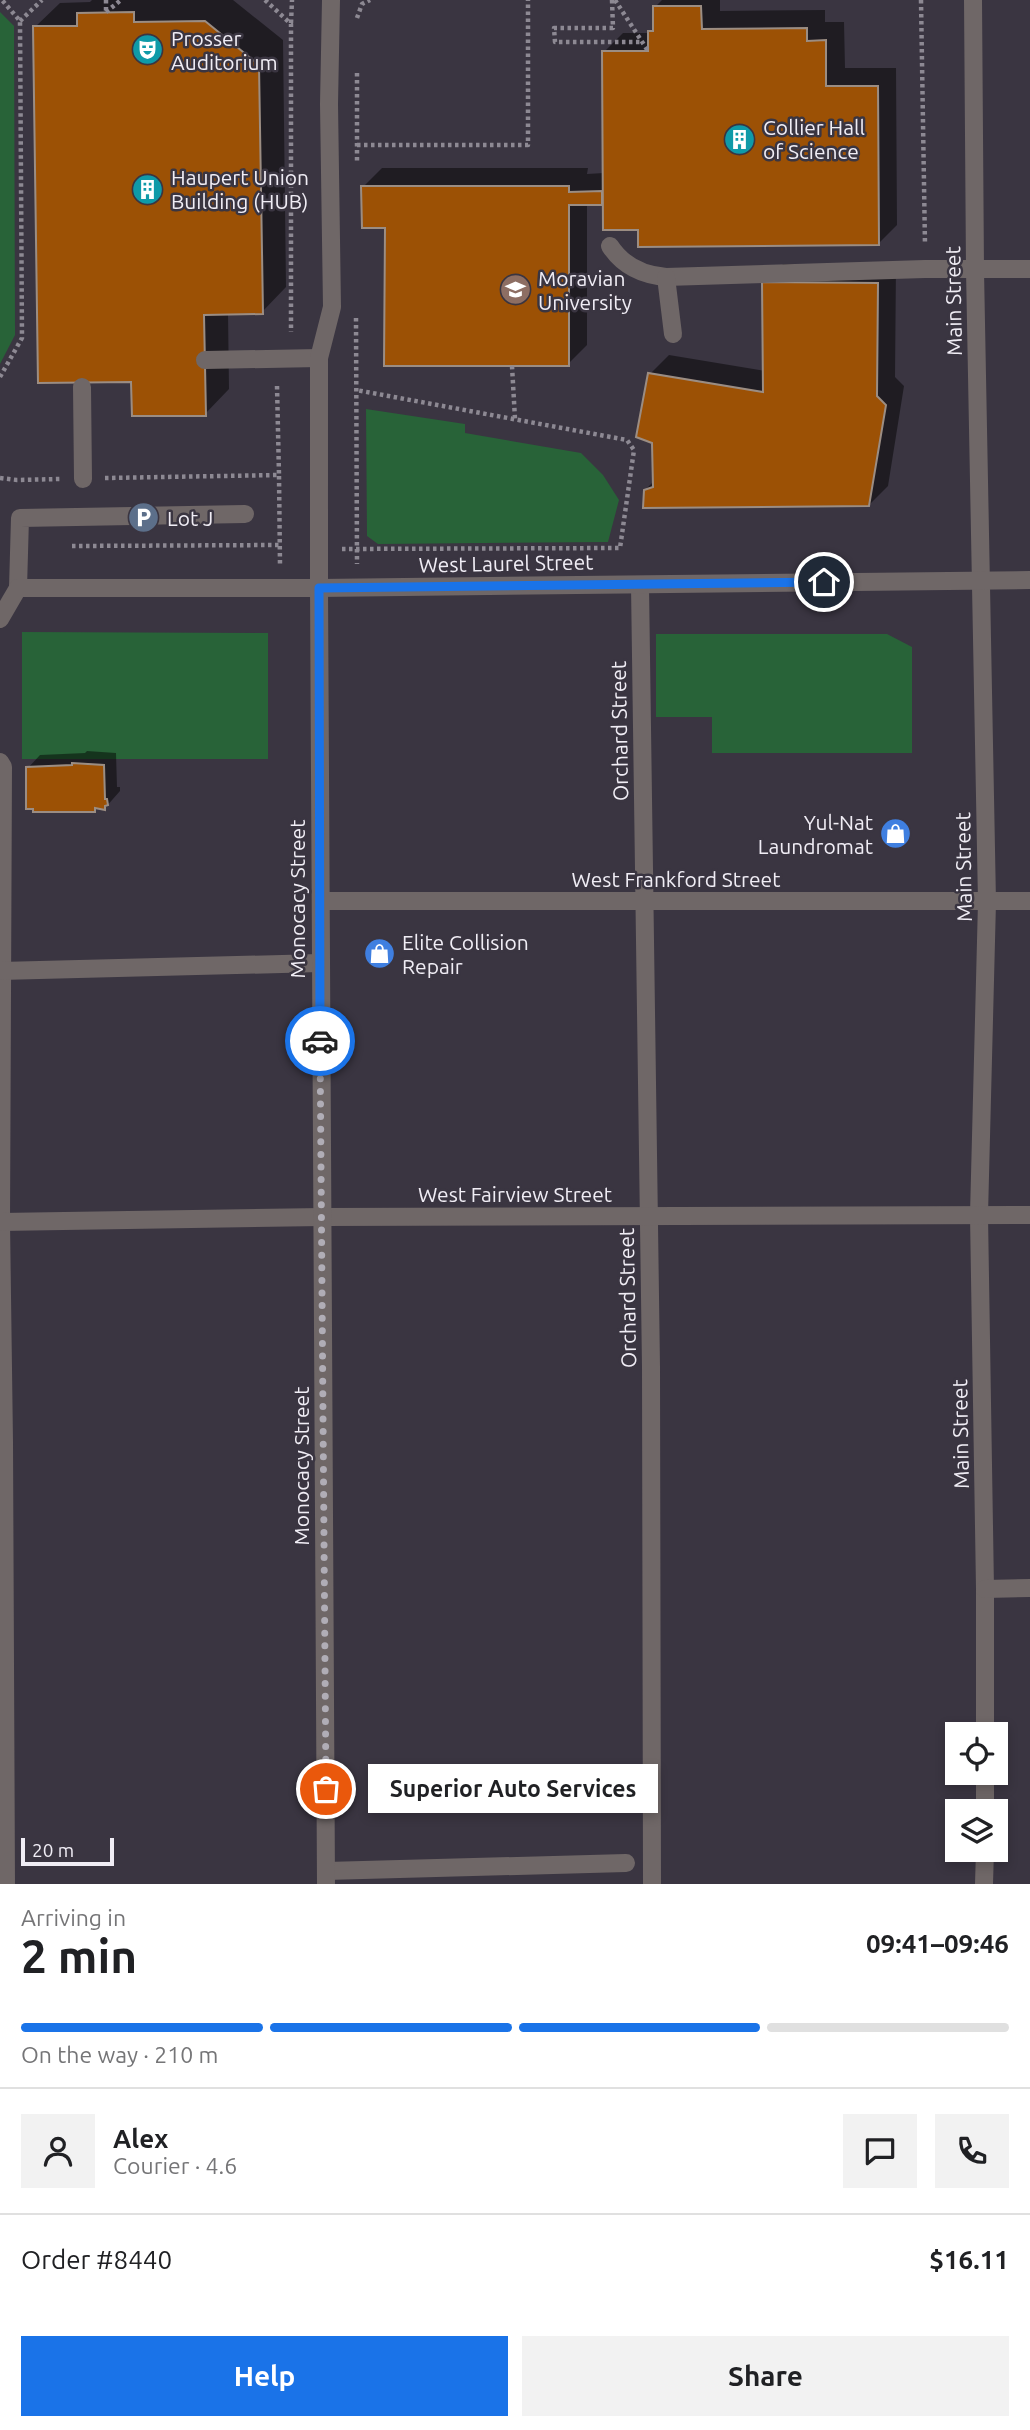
<!DOCTYPE html>
<meta charset="utf-8">
<style>
body{margin:0;font-family:Ubuntu,sans-serif;background:#f2f2f2;color:#202124;height:100vh;display:flex;flex-direction:column;font-size:26px;white-space:nowrap}
*{box-sizing:border-box;margin:0}
p{font-size:23px;color:#757577}
.icon{flex:none;width:38px;height:38px;fill:none;stroke:currentColor;stroke-width:2;stroke-linecap:round;stroke-linejoin:round}
.map{position:relative;height:1884px;overflow:hidden}
.side{display:flex;flex-direction:column;background:#fff;flex:1}
.side>*{flex:none}
.tools{position:absolute;left:945px;top:1722px;display:grid;gap:14px}
.tools a{display:grid;place-items:center;width:63px;height:63px;border-radius:0px;background:#fff;box-shadow:0 4px 10px #0003;font-size:35px}
.scale{position:absolute;left:21px;bottom:18px;width:93px;box-sizing:border-box;padding-left:7px;border:4px solid #f0edf5;border-top:0;font-size:19px;line-height:24px;white-space:nowrap;color:#f0edf5;-webkit-text-stroke:5px #3a3541;paint-order:stroke}
.pin{position:absolute;display:grid;place-items:center;width:60px;height:60px;color:#fff;margin:-30px;border:4px solid #fff;border-radius:50%;box-shadow:0 2px 7px #0007}
.courier{position:absolute;display:grid;place-items:center;width:70px;height:70px;margin:-35px;border:5px solid #1a73e8;border-radius:50%;background:#fff;color:#222;box-shadow:0 2px 9px #0007}
.bubble{position:absolute;height:49px;border-radius:0px;background:#fff;box-shadow:0 4px 10px #0003;font-size:23px;font-weight:700;line-height:49px;text-align:center}
.summary em{font-style:normal;font-weight:700}
.summary div{display:flex;flex-direction:column-reverse}
.summary{display:flex;align-items:center;justify-content:space-between;height:119px;padding:0 21px}
h1{font-size:46px;font-weight:700;line-height:52px}
.bar{display:grid;grid-template-columns:repeat(4,1fr);gap:10px 7px;align-content:center;height:84px;padding:0 21px}
.bar i{height:9px;border-radius:5px;background:#e0e0e0}
.bar .selected{background:#1a73e8}
.bar p{grid-column:span 4}
.line{display:flex;align-items:center;gap:18px;padding:0 21px;border-top:2px solid #e0e0e0}
.line div{flex:1}
.round{display:grid;place-items:center;flex:none;width:74px;height:74px;border-radius:0px;background:#f2f2f2}
.button{display:flex;gap:14px;margin-top:auto;padding:14px 21px}
.button a{flex:1;height:80px;border-radius:0px;background:#1a73e8;color:#fff;font-size:28px;font-weight:700;line-height:80px;text-align:center}
.button a+a{background:#f2f2f2;color:#202124}
.map>svg:first-child{display:block}
.green{fill:#286338}
.shadow{fill:#0007}
.building{fill:#9c5105;stroke:#9b8d83;stroke-width:2}
.lines{fill:none;stroke-linecap:round;stroke-linejoin:round}
.path{stroke:#8d8993;stroke-width:4.5;stroke-dasharray:3.5 3.5;stroke-linecap:butt}
.minor{stroke:#6f6767;stroke-width:18}
.done{stroke:#b0adb6;stroke-width:7;stroke-dasharray:0 12.6}
.route{stroke:#1a73e8;stroke-width:9}
.labels{text-anchor:middle;dominant-baseline:central;stroke-width:5;stroke-linejoin:round;paint-order:stroke}
.poi-label{font-size:21px;fill:#f0edf5;stroke:#3a3541;text-anchor:start}
.street-label{font-size:21px;fill:#f0edf5;stroke:#3a3541}
</style>
<div class="map">
<svg width="1030" height="1884" viewBox="0 0 1030 1884">
<rect width="100%" height="100%" fill="#3a3541"/>
<g class="green">
<polygon points="0,12 14,26 15,335 0,364"/>
<polygon points="366,409 465,424 465,433 581,453 603,475 619,500 608,542 378,544 367,536"/>
<polygon points="22,632 268,633 268,759 22,759"/>
<polygon points="656,634 887,634 912,647 912,753 712,753 712,717 656,717"/>
</g>
<g class="shadow">
<polygon points="92,0 233,0 283,40 286,287 262,312 228,312 229,389 205,414 133,380 35,27 60,3 90,2"/>
<polygon points="662,0 720,0 720,11 825,10 825,22 844,22 845,68 896,68 897,225 878,244 604,203 587,203 587,345 568,364 386,226 363,187 382,168 588,168 587,174 604,173 604,52 623,33 649,33 655,26 655,7"/>
<polygon points="783,264 896,265 895,377 904,386 888,486 869,505 645,490 654,481 650,374 669,355 765,371 764,283"/>
<polygon points="87,751 116,753 117,787 120,787 120,791 105,808 97,807 94,810 28,768 40,755 85,753"/>
</g>
<g class="building">
<polygon points="653,6 701,6 702,29 807,28 807,41 826,40 826,86 878,86 879,245 638,247 638,230 603,230 602,51 648,51 648,31 653,31"/>
<polygon points="134,12 134,22 205,21 259,65 263,314 204,315 206,416 132,416 131,382 38,383 33,26 77,26 77,13"/>
<polygon points="361,186 569,186 569,192 602,191 602,205 569,205 569,366 384,366 385,228 362,228"/>
<polygon points="762,282 878,283 877,396 886,405 869,506 643,508 644,490 653,487 652,443 636,437 648,373 763,392"/>
<polygon points="72,763 104,765 105,799 107,799 108,805 105,806 105,810 95,808 95,812 33,812 33,809 26,809 26,767 72,765"/>
</g>
<g class="lines">
<g class="path">
<polyline points="106,0 106,11"/>
<polyline points="265,0 291,24 291,332"/>
<polyline points="612,0 613,28 554,28 555,42 642,42"/>
<polyline points="615,0 648,51"/>
<polyline points="921,0 925,245"/>
<polyline points="106,12 121,0"/>
<polyline points="357,18 362,4 370,0"/>
<polyline points="20,21 42,0"/>
<polyline points="291,23 292,0"/>
<polyline points="357,73 357,162"/>
<polyline points="357,145 528,145 528,0"/>
<polyline points="356,318 357,564"/>
<polyline points="512,366 515,419"/>
<polyline points="0,377 22,338 20,21 2,0"/>
<polyline points="277,386 279,475"/>
<polyline points="0,478 17,480 61,479"/>
<polyline points="105,478 279,475 280,565"/>
<polyline points="72,546 279,545"/>
<polyline points="342,549 620,548 634,450 627,440 356,390"/>
</g>
<g class="minor">
<polyline points="973,0 975,270 987,902 979,1215 985,1589 985,1734"/>
<path d="M610 246C623 266 643 275 666 277L925 269H1030"/>
<polyline points="666,277 673,334"/>
<polyline points="205,360 319,358"/>
<polyline points="82,387 83,479"/>
<polyline points="640,585 651,1367 652,1884"/>
<polyline points="18,588 20,518 245,514"/>
<polyline points="0,619 18,588 319,588 1030,580"/>
<polyline points="0,762 3,767 1,1222 4,1442 6,1884"/>
<polyline points="321,901 1030,901"/>
<polyline points="0,971 320,963"/>
<polyline points="0,1222 322,1217 1030,1215"/>
<polyline points="985,1589 1030,1588"/>
<polyline points="985,1811 985,1773"/>
<polyline points="326,1871 626,1863"/>
<polyline points="326,1884 319,588 319,358 332,307 329,104 331,0"/>
<polyline points="984,1884 985,1850"/>
</g>
</g>
<g class="lines">
<polyline class="done" points="320,1041 326,1789"/>
<polyline class="route" points="320,1041 319,588 824,582"/>
</g>
<defs>
<symbol id="theatre-disc" viewBox="-11 -11 22 22"><circle r="9.5" fill="#0f9aa8" stroke="#3a3541"/><path d="M-5-5.5Q0-4 5-5.5V0Q5 5 0 6Q-5 5-5 0ZM-3.3-2.5H-1v1.5H-3.3ZM1-2.5H3.3v1.5H1ZM-2.8 1Q0 5.5 2.8 1Z" fill="#fff"/></symbol>
<symbol id="building-disc" viewBox="-11 -11 22 22"><circle r="9.5" fill="#0f9aa8" stroke="#3a3541"/><path d="M-4-6H4V6H1V3H-1V6H-4ZM-2.5-4.3h1.7v1.8h-1.7ZM.8-4.3h1.7v1.8H.8ZM-2.5-1h1.7V.8h-1.7ZM.8-1h1.7V.8H.8Z" fill="#fff"/></symbol>
<symbol id="university-disc" viewBox="-11 -11 22 22"><circle r="9.5" fill="#8d6e63" stroke="#3a3541"/><path d="M0-5L7-2L0 1L-7-2ZM-4 1L0 2.5L4 1V4Q0 6-4 4Z" fill="#fff"/></symbol>
<symbol id="parking-disc" viewBox="-11 -11 22 22"><circle r="9.5" fill="#5c6f8a" stroke="#3a3541"/><path d="M-3.5-5.5H1a3.5 3.5 0 0 1 0 7H-1V5.5H-3.5ZM-1-3.4V-.6H.8a1.4 1.4 0 0 0 0-2.8Z" fill="#fff"/></symbol>
<symbol id="shop-disc" viewBox="-11 -11 22 22"><circle r="9.5" fill="#3f7fe0" stroke="#3a3541"/><path d="M-5-2.5h2.3a2.7 3.5 0 0 1 5.4 0H5L5.5 6h-11ZM-1.5-2.5h3a1.5 2.3 0 0 0-3 0Z" fill="#fff"/></symbol>
</defs>
<g fill-rule="evenodd">
<use href="#theatre-disc" x="130" y="32" width="35" height="35"/>
<use href="#building-disc" x="722" y="122" width="35" height="35"/>
<use href="#building-disc" x="130" y="172" width="35" height="35"/>
<use href="#university-disc" x="498" y="272" width="35" height="35"/>
<use href="#parking-disc" x="126" y="500" width="35" height="35"/>
<use href="#shop-disc" x="878" y="816" width="35" height="35"/>
<use href="#shop-disc" x="362" y="936" width="35" height="35"/>
</g>
<g class="labels">
<g class="poi-label">
<text x="171" y="38">Prosser<tspan x="171" dy="24">Auditorium</tspan></text>
<text x="763" y="127">Collier Hall<tspan x="763" dy="24">of Science</tspan></text>
<text x="171" y="177">Haupert Union<tspan x="171" dy="24">Building (HUB)</tspan></text>
<text x="538" y="278">Moravian<tspan x="538" dy="24">University</tspan></text>
<text x="167" y="518">Lot J</text>
<text x="873" y="822" text-anchor="end">Yul-Nat<tspan x="873" dy="24">Laundromat</tspan></text>
<text x="402" y="942">Elite Collision<tspan x="402" dy="24">Repair</tspan></text>
</g>
<g class="street-label">
<text transform="translate(953 301) rotate(-91)">Main Street</text>
<text transform="translate(506 563) rotate(-1)">West Laurel Street</text>
<text transform="translate(619 731) rotate(-91)">Orchard Street</text>
<text transform="translate(963 867) rotate(-91)">Main Street</text>
<text x="676" y="879">West Frankford Street</text>
<text transform="translate(297 899) rotate(-90)">Monocacy Street</text>
<text x="515" y="1194">West Fairview Street</text>
<text transform="translate(627 1298) rotate(-91)">Orchard Street</text>
<text transform="translate(960 1434) rotate(-91)">Main Street</text>
<text transform="translate(301 1466) rotate(-90)">Monocacy Street</text>
</g>
</g>
</svg>
<div class="tools">
<a><svg class="icon" aria-label="locate" viewBox="0 0 24 24"><circle cx="12" cy="12" r="6"/><path d="M12 2v4M12 18v4M2 12h4M18 12h4"/></svg></a>
<a><svg class="icon" aria-label="layers" viewBox="0 0 24 24"><path d="M12 4l9 5-9 5-9-5zM3 14l9 5 9-5"/></svg></a>
</div>
<div class="scale">20 m</div>
<div class="pin" style="left:326px;top:1789px;background:#ea580c"><svg class="icon" aria-label="bag" viewBox="0 0 24 24"><path d="M5 8h14l-1 12H6zM9 8a3 3 0 0 1 6 0"/></svg></div>
<div class="pin" style="left:824px;top:582px;background:#1f2937"><svg class="icon" aria-label="home" viewBox="0 0 24 24"><path d="M3 11l9-7 9 7M6 9v11h12V9"/></svg></div>
<div class="courier" style="left:320px;top:1041px"><svg class="icon" aria-label="car" viewBox="0 0 24 24"><path d="M5 17H2v-5l4-1 3-4h7l3 4 3 1v5h-3M9 17h6M6 11h13"/><circle cx="7" cy="17" r="2"/><circle cx="17" cy="17" r="2"/></svg></div>
<div class="bubble" style="left:368px;top:1764px;width:290px">Superior Auto Services</div>
</div>
<section class="side">
<div class="summary"><div><h1>2 min</h1><p>Arriving in</p></div><em>09:41–09:46</em></div>
<div class="bar"><i class="selected"></i><i class="selected"></i><i class="selected"></i><i></i><p>On the way · 210 m</p></div>
<div class="line" style="height:126px"><a class="round"><svg class="icon" aria-label="person" viewBox="0 0 24 24"><circle cx="12" cy="8" r="4"/><path d="M4 21q1-7 8-7t8 7"/></svg></a><div><b>Alex</b><p>Courier · 4.6</p></div><a class="round"><svg class="icon" aria-label="chat" viewBox="0 0 24 24"><path d="M4 5h16v11H9l-5 4z"/></svg></a><a class="round"><svg class="icon" aria-label="phone" viewBox="0 0 24 24"><path d="M5 4h4l2 5-3 2q2 4 5 5l2-3 5 2v4C11 20 4 13 5 4z"/></svg></a></div>
<div class="line" style="height:91px"><div>Order #8440</div><b>$16.11</b></div>
<div class="button"><a>Help</a><a>Share</a></div>
</section>
